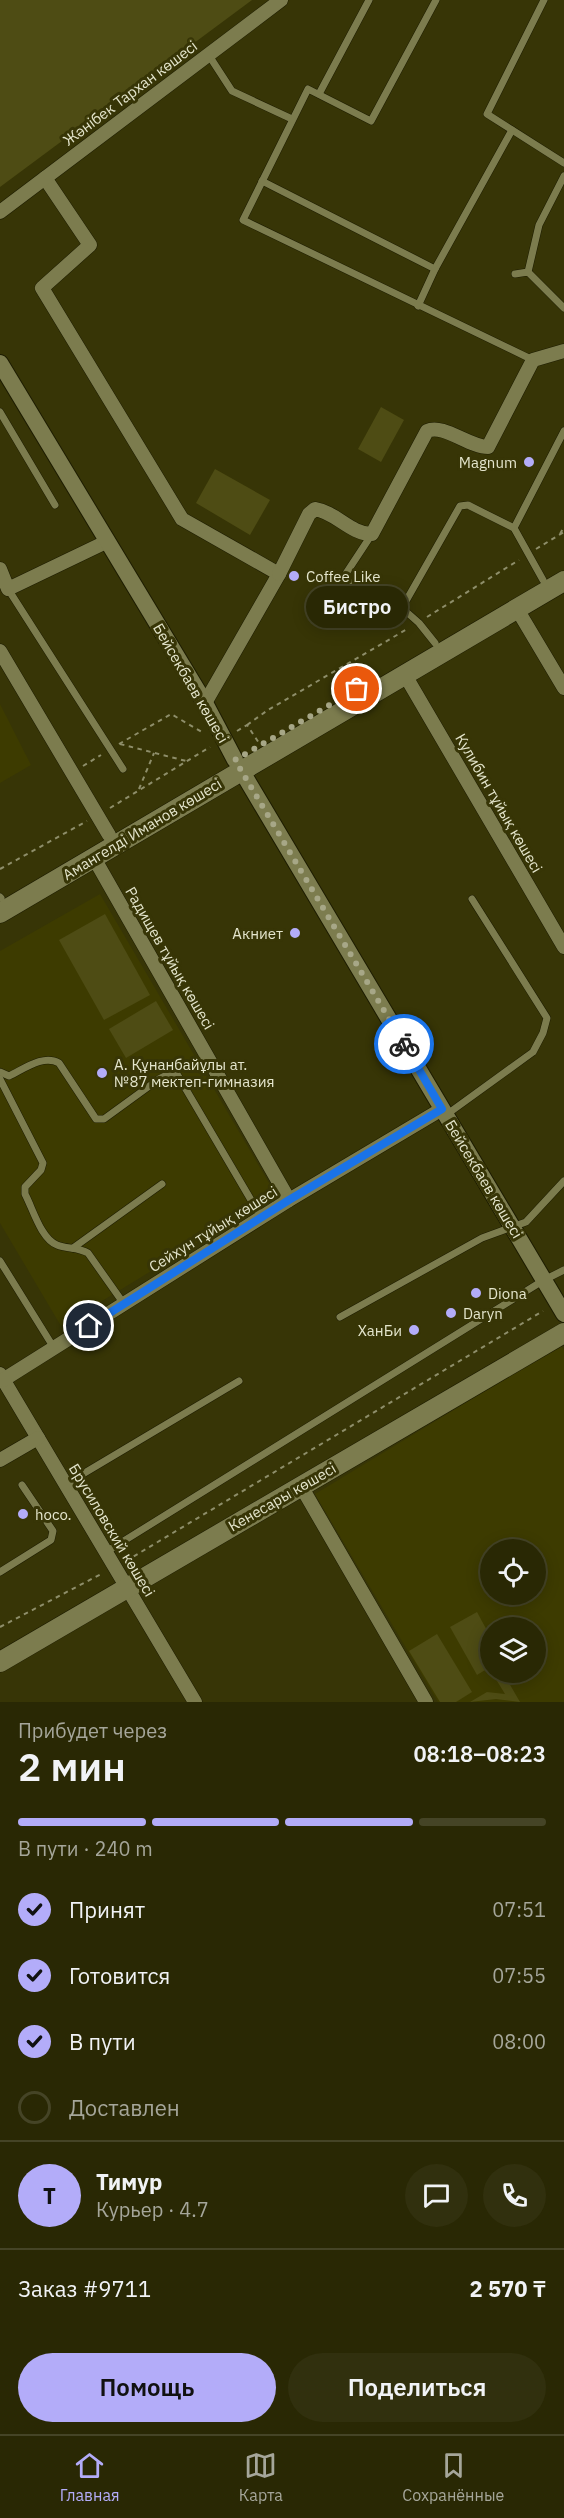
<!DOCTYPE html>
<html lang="ru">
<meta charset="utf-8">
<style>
body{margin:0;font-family:"IBM Plex Sans",sans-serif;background:#31300e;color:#f1f3f6;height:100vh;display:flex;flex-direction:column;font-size:22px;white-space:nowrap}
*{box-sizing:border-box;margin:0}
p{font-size:20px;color:#a5a69a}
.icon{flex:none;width:33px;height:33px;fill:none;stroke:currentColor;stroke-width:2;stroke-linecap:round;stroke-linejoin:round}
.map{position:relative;height:1702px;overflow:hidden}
.sheet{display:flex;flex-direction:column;background:#292804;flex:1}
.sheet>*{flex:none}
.tools{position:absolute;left:480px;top:1539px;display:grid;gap:12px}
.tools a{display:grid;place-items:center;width:66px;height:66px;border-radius:50%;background:#292804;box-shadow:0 3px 15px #0003,0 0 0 2px #454426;font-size:30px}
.pin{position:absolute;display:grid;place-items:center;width:51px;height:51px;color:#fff;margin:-26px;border:3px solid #fff;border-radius:50%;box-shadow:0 2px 6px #0007}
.courier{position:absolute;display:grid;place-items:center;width:60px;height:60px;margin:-30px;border:4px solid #1a73e8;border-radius:50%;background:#fff;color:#222;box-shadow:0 2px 8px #0007}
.bubble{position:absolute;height:42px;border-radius:21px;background:#292804;box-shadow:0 3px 15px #0003,0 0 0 2px #454426;font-size:20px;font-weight:600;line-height:42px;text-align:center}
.overview em{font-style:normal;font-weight:600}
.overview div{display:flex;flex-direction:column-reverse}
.overview{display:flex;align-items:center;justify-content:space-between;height:102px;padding:0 18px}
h1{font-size:39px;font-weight:600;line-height:45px}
.bar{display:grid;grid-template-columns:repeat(4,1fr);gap:9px 6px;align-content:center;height:72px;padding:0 18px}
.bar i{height:8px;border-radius:4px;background:#454426}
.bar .active{background:#b3acf9}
.bar p{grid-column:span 4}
.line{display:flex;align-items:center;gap:15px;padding:0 18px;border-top:2px solid #454426}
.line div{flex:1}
.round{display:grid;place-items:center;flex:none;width:63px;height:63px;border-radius:32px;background:#31300e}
ol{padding:0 18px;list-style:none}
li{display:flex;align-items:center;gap:18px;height:66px}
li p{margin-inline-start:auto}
li .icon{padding:6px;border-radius:50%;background:#b3acf9;color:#111;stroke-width:4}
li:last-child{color:#a5a69a}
li i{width:33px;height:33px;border:3px solid #454426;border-radius:50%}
.primary-button{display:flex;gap:12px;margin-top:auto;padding:12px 18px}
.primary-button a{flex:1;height:69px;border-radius:36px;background:#b3acf9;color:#111;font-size:24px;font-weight:600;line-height:69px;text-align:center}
.primary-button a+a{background:#31300e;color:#f1f3f6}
.tab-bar{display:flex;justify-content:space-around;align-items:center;height:84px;border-top:2px solid #454426;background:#292804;font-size:16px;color:#a5a69a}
.tab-bar a{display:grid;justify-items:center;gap:3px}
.tab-bar .active{color:#b3acf9}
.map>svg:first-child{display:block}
.built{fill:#3d3b00;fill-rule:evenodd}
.green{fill:#4e4c14}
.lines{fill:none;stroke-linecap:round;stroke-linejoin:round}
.service-casing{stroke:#1d1c00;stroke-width:8}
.minor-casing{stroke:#1d1c00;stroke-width:15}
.tertiary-casing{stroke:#1d1c00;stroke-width:18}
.secondary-casing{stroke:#1d1c00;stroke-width:21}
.path{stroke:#8e8e6a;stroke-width:2;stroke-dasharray:4.5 4.5;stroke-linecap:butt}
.service{stroke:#7c7c4e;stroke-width:7}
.minor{stroke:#7c7c4e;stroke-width:14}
.tertiary{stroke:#7c7c4e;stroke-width:16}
.secondary{stroke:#7c7c4e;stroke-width:20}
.done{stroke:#a7a787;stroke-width:6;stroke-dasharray:0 10.8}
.route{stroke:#1a73e8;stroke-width:8}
.poi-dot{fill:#b3acf9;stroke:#373506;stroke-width:2}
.labels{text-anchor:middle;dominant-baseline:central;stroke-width:6;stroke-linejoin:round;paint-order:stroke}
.street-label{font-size:15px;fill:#e4e5cc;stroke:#373506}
.poi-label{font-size:15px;fill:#e4e5cc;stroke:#373506;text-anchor:start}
</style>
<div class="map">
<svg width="564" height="1702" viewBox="0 0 564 1702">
<rect width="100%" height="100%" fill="#373506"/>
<g class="built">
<polygon points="0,704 31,765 0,783"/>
<polygon points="100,894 276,1195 61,1326 0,1223 0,951"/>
<path d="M561 1345 564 1350V1702H438L315 1494ZM490 1550H536V1594H490ZM490 1628H536V1672H490Z"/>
</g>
<g class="green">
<polygon points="0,0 252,0 0,187"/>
<polygon points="381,407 404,420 381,462 358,449"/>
<polygon points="215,469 270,500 250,535 196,503"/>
<polygon points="105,914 150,995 104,1020 59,940"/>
<polygon points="156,1001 173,1030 126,1058 109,1029"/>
<polygon points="477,1612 490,1636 490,1667 477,1675 450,1627"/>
<polygon points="437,1634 472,1692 456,1702 440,1702 409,1651"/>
<polygon points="505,1676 520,1702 496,1699 470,1702 487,1692 505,1694 497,1681"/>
</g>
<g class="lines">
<defs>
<g id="service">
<polyline points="436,0 371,121 308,89 243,220 533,360"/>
<polyline points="544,0 487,114 564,163"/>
<polyline points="208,54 232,91 292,119"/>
<polyline points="319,94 369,0"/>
<polyline points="262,181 435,269"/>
<polyline points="528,272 539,225 564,176"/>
<polyline points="515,274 528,272 564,308"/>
<polyline points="418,306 435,269 512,130"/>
<polyline points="0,412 55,505"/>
<polyline points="514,528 564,431"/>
<polyline points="372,534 343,578 402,608 419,623 435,643"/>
<polyline points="8,589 123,769"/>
<polyline points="402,608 460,506 468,505 514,528 543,580"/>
<polyline points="0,897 1,898"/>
<path d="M0 1072 9 1076C24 1069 43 1054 59 1063L96 1119H104L159 1079 169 1074H177L261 1217"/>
<path d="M0 1079 43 1163 41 1170 25 1187V1194C33 1209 41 1239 57 1245 67 1249 78 1247 88 1253L124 1304"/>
<polyline points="446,1115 533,1052 543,1033 547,1018 472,899"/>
<polyline points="73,1248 162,1184"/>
<polyline points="0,1261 54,1348"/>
<polyline points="340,1317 482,1238 526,1222 564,1181"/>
<polyline points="66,1484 239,1381"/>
<polyline points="106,1552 544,1280 564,1270"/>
<polyline points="0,1572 51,1540 53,1531 22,1485"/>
</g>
<g id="minor">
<polyline points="45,178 90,245 42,288 182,519 279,574 205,703"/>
<polyline points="0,212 281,0"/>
<polyline points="0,569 8,589 106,542"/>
<path d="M279 574 309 514 315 509C336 512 350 534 372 534L427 431C443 423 469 447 488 447L533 360 564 351"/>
<polyline points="517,609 564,688"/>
<polyline points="0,651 109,835"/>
<polyline points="405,675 564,947"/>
<polyline points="94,858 289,1200"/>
<polyline points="0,1374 195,1702"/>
<polyline points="3,1380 289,1200 442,1109"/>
<polyline points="0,1460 38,1438"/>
<polyline points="301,1486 426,1702"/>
</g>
<g id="tertiary">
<polyline points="0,363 205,703 235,760"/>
<polyline points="241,770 564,1314"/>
</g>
<g id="secondary">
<polyline points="0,913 564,581"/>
<polyline points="0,1662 564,1333"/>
</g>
</defs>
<use href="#service" class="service-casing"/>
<use href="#minor" class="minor-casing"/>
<use href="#tertiary" class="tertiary-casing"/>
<use href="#secondary" class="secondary-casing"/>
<g class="path">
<polyline points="560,534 564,527"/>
<polyline points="536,549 564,532"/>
<polyline points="427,617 519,560"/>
<polyline points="247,725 268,710 409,628"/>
<polyline points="237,731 247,725 259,743"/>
<polyline points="119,744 171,714 202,732"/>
<polyline points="120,744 186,761"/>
<polyline points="83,766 101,755"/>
<polyline points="139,789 154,753"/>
<polyline points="110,808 210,747"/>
<polyline points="0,869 87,821"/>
<polyline points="126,1561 543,1311"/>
<polyline points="0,1627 103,1573"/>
</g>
<use href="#service" class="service"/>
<use href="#minor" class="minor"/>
<use href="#tertiary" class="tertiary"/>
<use href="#secondary" class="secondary"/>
</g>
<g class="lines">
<polyline class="done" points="357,689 235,760 404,1044"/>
<polyline class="route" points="89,1326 289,1200 442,1109 404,1044"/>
</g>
<g class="poi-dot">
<circle cx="529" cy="462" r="6"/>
<circle cx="294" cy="576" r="6"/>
<circle cx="295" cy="933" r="6"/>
<circle cx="102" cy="1073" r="6"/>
<circle cx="476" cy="1293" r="6"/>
<circle cx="451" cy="1313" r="6"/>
<circle cx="414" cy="1330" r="6"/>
<circle cx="23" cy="1514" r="6"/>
</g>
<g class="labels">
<g class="street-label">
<text transform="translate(130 93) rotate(-37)">Жәнібек Тархан көшесі</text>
<text transform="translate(191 683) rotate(60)">Бейсекбаев көшесі</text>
<text transform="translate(499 803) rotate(60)">Кулибин тұйық көшесі</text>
<text transform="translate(142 829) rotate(-31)">Амангелді Иманов көшесі</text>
<text transform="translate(170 958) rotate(60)">Радищев тұйық көшесі</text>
<text transform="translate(484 1179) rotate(59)">Бейсекбаев көшесі</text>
<text transform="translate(213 1229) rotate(-32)">Сейхун тұйық көшесі</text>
<text transform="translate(282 1497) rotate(-30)">Кенесары көшесі</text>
<text transform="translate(112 1530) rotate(59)">Брусиловский көшесі</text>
</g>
<g class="poi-label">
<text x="517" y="462" text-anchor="end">Magnum</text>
<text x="306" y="576">Coffee Like</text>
<text x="283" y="933" text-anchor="end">Акниет</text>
<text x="114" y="1064">А. Құнанбайұлы ат.<tspan x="114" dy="17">№87 мектеп-гимназия</tspan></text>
<text x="488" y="1293">Diona</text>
<text x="463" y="1313">Daryn</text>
<text x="402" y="1330" text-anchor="end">ХанБи</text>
<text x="35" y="1514">hoco.</text>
</g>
</g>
</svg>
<div class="tools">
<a><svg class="icon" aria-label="locate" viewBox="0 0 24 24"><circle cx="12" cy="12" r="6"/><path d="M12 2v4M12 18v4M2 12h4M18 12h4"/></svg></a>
<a><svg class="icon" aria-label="layers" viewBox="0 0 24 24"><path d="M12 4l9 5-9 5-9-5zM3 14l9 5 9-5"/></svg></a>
</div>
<div class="pin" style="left:357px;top:689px;background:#ea580c"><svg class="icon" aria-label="bag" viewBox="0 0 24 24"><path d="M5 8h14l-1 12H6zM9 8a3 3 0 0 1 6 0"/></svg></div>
<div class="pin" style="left:89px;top:1326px;background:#1f2937"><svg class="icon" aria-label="home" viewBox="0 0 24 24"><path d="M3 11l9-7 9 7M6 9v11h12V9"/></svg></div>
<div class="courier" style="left:404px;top:1044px"><svg class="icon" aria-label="bike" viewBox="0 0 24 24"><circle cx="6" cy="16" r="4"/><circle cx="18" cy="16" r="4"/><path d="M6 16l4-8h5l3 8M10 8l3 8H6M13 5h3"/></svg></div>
<div class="bubble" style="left:306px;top:586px;width:102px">Бистро</div>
</div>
<section class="sheet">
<div class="overview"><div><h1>2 мин</h1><p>Прибудет через</p></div><em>08:18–08:23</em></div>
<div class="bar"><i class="active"></i><i class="active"></i><i class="active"></i><i></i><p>В пути · 240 m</p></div>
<ol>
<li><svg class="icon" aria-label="check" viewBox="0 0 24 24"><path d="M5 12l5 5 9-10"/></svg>Принят<p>07:51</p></li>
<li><svg class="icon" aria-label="check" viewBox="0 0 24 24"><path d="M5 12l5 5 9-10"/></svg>Готовится<p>07:55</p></li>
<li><svg class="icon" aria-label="check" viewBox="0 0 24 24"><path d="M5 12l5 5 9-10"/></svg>В пути<p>08:00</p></li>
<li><i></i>Доставлен</li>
</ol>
<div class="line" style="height:108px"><b class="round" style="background:#b3acf9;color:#111">Т</b><div><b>Тимур</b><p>Курьер · 4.7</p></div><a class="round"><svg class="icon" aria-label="chat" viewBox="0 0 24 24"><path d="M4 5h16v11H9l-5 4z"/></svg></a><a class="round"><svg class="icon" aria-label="phone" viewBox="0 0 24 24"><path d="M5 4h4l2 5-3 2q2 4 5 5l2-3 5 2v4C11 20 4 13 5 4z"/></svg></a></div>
<div class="line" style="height:78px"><div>Заказ #9711</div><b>2 570 ₸</b></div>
<div class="primary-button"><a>Помощь</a><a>Поделиться</a></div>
</section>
<nav class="tab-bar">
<a class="active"><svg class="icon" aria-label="home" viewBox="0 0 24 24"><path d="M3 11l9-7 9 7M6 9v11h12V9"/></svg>Главная</a>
<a><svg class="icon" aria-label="map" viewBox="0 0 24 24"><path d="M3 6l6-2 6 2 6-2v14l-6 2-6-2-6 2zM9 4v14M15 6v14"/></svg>Карта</a>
<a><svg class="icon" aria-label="saved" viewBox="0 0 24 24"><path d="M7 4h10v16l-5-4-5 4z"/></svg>Сохранённые</a>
</nav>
